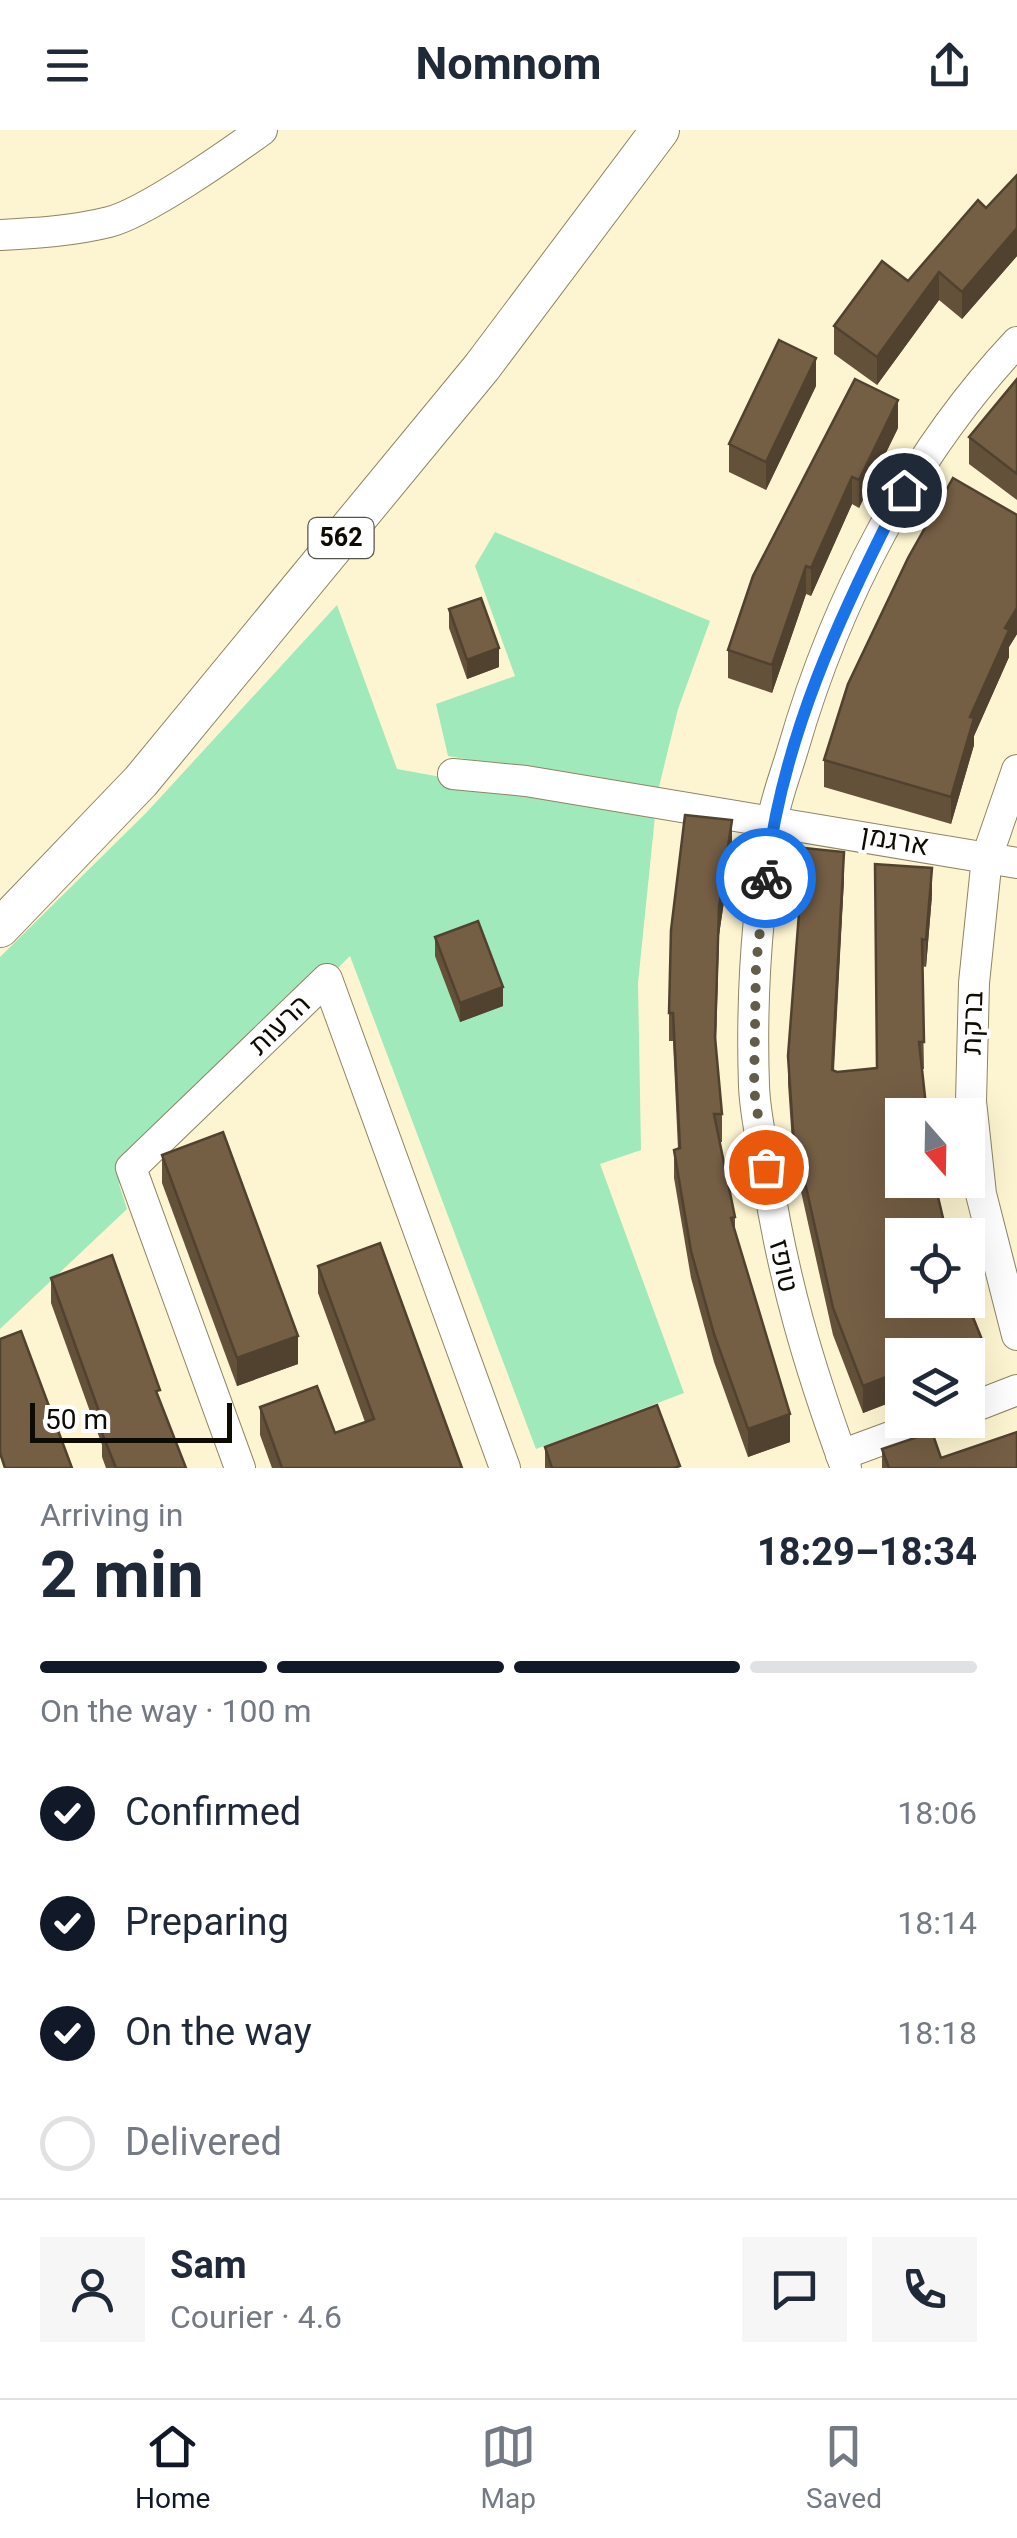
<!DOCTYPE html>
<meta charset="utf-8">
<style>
body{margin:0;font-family:Georgia,Heebo,serif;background:#f6f6f7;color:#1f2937;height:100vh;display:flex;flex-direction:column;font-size:38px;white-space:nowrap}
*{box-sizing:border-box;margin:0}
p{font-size:32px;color:#747a83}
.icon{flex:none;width:55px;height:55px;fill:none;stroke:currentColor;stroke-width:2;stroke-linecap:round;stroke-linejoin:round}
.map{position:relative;height:1338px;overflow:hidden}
.drawer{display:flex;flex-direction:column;background:#fff;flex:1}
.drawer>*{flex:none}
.needle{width:65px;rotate:160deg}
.tools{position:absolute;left:885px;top:968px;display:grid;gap:20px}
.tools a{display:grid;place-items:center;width:100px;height:100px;border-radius:0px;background:#fff;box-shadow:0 10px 40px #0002;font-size:50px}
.scale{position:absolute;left:30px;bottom:25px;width:202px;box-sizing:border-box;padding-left:10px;border:5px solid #0e0b02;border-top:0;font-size:28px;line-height:35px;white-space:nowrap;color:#0e0b02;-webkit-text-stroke:8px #fff;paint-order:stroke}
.pin{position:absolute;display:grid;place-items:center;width:85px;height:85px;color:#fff;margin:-42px;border:5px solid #fff;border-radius:50%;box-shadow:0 2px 10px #0007}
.courier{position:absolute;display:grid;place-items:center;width:100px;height:100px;margin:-50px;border:8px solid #1a73e8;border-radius:50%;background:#fff;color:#222;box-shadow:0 2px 12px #0007}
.summary em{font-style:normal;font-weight:700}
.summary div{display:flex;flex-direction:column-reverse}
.summary{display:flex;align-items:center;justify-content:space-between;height:170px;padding:0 40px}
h1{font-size:65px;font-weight:700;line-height:75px}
.bar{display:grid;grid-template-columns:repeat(4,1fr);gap:15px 10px;align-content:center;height:120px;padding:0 40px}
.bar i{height:12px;border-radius:8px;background:#e0e1e3}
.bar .current{background:#111827}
.bar p{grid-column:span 4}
.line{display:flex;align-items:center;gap:25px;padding:0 40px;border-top:2px solid #e0e1e3}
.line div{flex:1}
.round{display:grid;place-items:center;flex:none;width:105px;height:105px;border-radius:0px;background:#f6f6f7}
ol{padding:0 40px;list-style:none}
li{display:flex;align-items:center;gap:30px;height:110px}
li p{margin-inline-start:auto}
li .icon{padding:10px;border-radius:50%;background:#111827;color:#fff;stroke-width:4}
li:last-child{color:#747a83}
li i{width:55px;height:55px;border:5px solid #e0e1e3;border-radius:50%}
header{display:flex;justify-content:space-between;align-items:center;height:130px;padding:0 40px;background:#fff;font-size:45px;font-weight:700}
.menu{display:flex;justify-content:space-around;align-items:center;height:140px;border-top:2px solid #e0e1e3;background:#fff;font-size:28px;color:#747a83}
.menu a{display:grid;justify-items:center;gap:5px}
.menu .current{color:#111827}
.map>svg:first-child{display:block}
.green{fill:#a0e9bb}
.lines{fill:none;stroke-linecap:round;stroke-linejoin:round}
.minor-casing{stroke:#8d8564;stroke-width:32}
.major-casing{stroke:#8d8564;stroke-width:40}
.minor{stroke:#fff;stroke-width:30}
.major{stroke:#fff;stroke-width:38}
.wall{fill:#64513a}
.shaded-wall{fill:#514230}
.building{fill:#745e44;stroke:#514230;stroke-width:2.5}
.done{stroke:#625d4a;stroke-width:10;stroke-dasharray:0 18}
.route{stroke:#1a73e8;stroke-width:12}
.labels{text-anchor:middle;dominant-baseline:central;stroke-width:8;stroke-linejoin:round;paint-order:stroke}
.shield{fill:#fff;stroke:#56544e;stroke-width:2.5}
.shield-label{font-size:25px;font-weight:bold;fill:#0e0b02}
.street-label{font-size:28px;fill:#0e0b02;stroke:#fff}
</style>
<header><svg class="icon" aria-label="menu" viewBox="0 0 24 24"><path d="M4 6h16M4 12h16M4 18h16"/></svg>Nomnom<svg class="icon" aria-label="share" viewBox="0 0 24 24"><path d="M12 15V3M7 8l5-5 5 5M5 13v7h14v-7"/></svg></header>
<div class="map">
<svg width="1017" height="1338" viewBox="0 0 1017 1338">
<rect width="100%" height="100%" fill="#fdf5d1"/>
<g class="green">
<polygon points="495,402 710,491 678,579 658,661 448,626 436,574 515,546 475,436"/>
<polygon points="337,475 397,639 655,686 638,853 641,1020 600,1034 684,1263 536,1319 350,826 119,1054 127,1079 0,1199 0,827 146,683"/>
</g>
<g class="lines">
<defs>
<g id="minor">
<path d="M0 105C36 103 73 101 109 92 145 83 229 24 262 0"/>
<polyline points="1017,640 987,727 974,853 971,971 981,1064 1017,1205"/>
<polyline points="453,644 526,651 1017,733"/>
<polyline points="968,1279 1017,1260"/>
<polyline points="841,1325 936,1290"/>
<polyline points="240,1338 131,1038 327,849 505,1338"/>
<path d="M846 1338C808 1234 783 1149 766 1039 762 1012 755 984 754 956 751 870 757 778 772 692 776 668 786 643 793 619 836 470 911 325 1017 212"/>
</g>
<polyline id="major" points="0,798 141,651 482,237 660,0"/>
</defs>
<use href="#minor" class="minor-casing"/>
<use href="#major" class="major-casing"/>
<use href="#minor" class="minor"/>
<use href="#major" class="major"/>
</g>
<g class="wall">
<polygon points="1017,45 1017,126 962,189 939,170 877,255 834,224 834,196 908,151 986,78"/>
<polygon points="1017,249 1017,370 969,334 969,307"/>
<polygon points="816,256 766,360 729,342 729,314"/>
<polygon points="898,298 859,378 852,374 811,466 806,464 772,563 728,548 728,520 753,446"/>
<polygon points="1017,385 1017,504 1009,517 1009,527 974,606 974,615 951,694 824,657 824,630"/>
<polygon points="449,479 499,537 467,549 449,498"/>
<polygon points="732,718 719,805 716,915 722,984 722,1012 720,1012 735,1087 735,1100 790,1312 748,1327 714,1232 691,1148 674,1048 674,1020 678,1019 673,911 669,911 669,883"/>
<polygon points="844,749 834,941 837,942 877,938 932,765 926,837 922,836 924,939 922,939 902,1105 983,1240 968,1245 968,1225 902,1225 902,1268 863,1283 833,1205 800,1057 795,1057 788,954 788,926"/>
<polygon points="435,807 503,876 460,892 435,826"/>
<polygon points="162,1025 298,1234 237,1256 162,1053"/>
<polygon points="318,1136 462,1338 272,1338 260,1305 260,1277 335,1303 365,1292 318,1163"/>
<polygon points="51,1148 160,1271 186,1338 106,1338 102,1327 102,1315 51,1173"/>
<polygon points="545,1317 680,1338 545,1338"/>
<polygon points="882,1319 941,1328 1017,1338 882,1338"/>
</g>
<g class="shaded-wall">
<polygon points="1017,98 1017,126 962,189 962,162"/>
<polygon points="939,142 939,170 877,255 877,227"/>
<polygon points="816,228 816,256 766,360 766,332"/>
<polygon points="898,270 898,298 859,378 859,350"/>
<polygon points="852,347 852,374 811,466 811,438"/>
<polygon points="806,436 806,464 772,563 772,535"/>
<polygon points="1017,478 1017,504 1009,517 1009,527 974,606 974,615 951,694 951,667 970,587 1005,498"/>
<polygon points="499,518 499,537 467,549 467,530"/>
<polygon points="732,690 732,718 719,805 715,935 719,777"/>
<polygon points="844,722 844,749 832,967 832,940"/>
<polygon points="932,738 932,765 926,837 926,810"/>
<polygon points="503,857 503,876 460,892 460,873"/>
<polygon points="298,1206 298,1234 237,1256 237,1228"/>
<polygon points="983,1212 983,1240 968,1245 968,1225 948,1225"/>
<polygon points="902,1241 902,1268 863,1283 863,1256"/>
<polygon points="790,1284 790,1312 748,1327 748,1299"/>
</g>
<g class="building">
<polygon points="1017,45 1017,98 962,162 939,142 877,227 834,196 882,131 908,151 978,70 986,78"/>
<polygon points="779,210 816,228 766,332 729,314"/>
<polygon points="855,249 898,270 859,350 852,347 811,438 806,436 772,535 728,520 753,446"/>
<polygon points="1017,249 1017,344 969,307"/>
<polygon points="953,348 1017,385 1017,478 1005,498 1009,500 970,587 974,588 951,667 824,630 848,554 908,428"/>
<polygon points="481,468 499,518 467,530 449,479"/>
<polygon points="685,685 732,690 719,777 715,907 722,984 714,984 735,1087 731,1088 790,1284 748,1299 714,1204 691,1121 674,1020 680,1018 673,883 669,883 671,800"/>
<polygon points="804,718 844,722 832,940 837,942 877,938 875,734 932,738 926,810 922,809 924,912 919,912 927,985 902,985 902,1050 934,1050 947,1105 902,1105 902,1170 966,1170 983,1212 948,1225 902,1225 902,1241 863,1256 833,1178 800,1030 795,1030 788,926"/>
<polygon points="478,791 503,857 460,873 435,807"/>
<polygon points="223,1002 298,1206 237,1228 162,1025"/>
<polygon points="380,1113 462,1338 282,1338 260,1277 317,1256 335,1303 374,1289 318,1136"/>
<polygon points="112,1125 160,1260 156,1261 186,1338 116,1338 102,1303 106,1301 51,1148"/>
<polygon points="21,1201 72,1338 5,1338 0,1323 0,1209"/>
<polygon points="657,1275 680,1336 674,1338 552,1338 545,1317"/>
<polygon points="932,1302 941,1328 1017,1302 1017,1338 889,1338 882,1319"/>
</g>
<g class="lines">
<polyline class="done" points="766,1037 754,960 756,835 766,748"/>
<path class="route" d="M766 748C781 610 841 482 904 360"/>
</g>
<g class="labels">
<rect class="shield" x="308.5" y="388" width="65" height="40" rx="8"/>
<g class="shield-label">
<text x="341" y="408">562</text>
</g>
<g class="street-label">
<text transform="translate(895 711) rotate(10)">ארגמן</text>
<text transform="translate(973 893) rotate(-88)">ברקת</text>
<text transform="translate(280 895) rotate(-44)">הרעות</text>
<text transform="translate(783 1136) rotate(78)">טופז</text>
</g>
</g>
</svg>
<div class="tools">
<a><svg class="needle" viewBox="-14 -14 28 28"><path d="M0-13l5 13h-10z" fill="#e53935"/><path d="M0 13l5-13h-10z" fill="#747a83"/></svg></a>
<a><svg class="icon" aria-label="locate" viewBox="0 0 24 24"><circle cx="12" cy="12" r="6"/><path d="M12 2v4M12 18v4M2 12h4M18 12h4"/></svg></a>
<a><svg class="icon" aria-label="layers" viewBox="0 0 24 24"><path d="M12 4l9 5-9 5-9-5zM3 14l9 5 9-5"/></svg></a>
</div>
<div class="scale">50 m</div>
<div class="pin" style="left:766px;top:1037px;background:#ea580c"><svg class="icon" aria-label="bag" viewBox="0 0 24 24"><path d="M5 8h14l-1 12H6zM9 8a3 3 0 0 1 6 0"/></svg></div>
<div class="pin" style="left:904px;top:360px;background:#1f2937"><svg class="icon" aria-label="home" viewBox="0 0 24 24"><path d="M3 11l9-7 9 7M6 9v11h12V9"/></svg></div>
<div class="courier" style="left:766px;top:748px"><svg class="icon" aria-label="bike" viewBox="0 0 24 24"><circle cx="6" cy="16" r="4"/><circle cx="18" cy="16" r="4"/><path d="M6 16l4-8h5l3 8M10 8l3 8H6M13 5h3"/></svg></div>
</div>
<section class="drawer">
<div class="summary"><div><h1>2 min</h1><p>Arriving in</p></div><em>18:29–18:34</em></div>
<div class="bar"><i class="current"></i><i class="current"></i><i class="current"></i><i></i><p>On the way · 100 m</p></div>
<ol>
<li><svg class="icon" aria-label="check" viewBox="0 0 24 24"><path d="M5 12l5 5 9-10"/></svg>Confirmed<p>18:06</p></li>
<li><svg class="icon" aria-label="check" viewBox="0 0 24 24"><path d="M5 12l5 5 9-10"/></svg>Preparing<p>18:14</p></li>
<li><svg class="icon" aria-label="check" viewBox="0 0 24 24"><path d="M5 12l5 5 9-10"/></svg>On the way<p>18:18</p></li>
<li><i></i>Delivered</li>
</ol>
<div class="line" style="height:180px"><a class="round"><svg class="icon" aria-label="person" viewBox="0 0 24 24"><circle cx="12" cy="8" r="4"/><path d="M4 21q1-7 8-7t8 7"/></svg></a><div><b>Sam</b><p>Courier · 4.6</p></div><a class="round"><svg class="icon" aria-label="chat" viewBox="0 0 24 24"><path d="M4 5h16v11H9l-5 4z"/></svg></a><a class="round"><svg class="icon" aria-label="phone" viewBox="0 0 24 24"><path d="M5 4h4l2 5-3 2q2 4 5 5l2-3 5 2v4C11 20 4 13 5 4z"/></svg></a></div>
</section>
<nav class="menu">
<a class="current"><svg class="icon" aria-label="home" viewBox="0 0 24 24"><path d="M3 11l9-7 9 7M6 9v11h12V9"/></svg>Home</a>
<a><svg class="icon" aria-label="map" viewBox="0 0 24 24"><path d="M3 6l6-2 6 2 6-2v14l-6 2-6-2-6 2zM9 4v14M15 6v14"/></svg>Map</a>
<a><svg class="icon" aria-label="saved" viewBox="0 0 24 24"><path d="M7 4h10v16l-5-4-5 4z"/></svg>Saved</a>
</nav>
